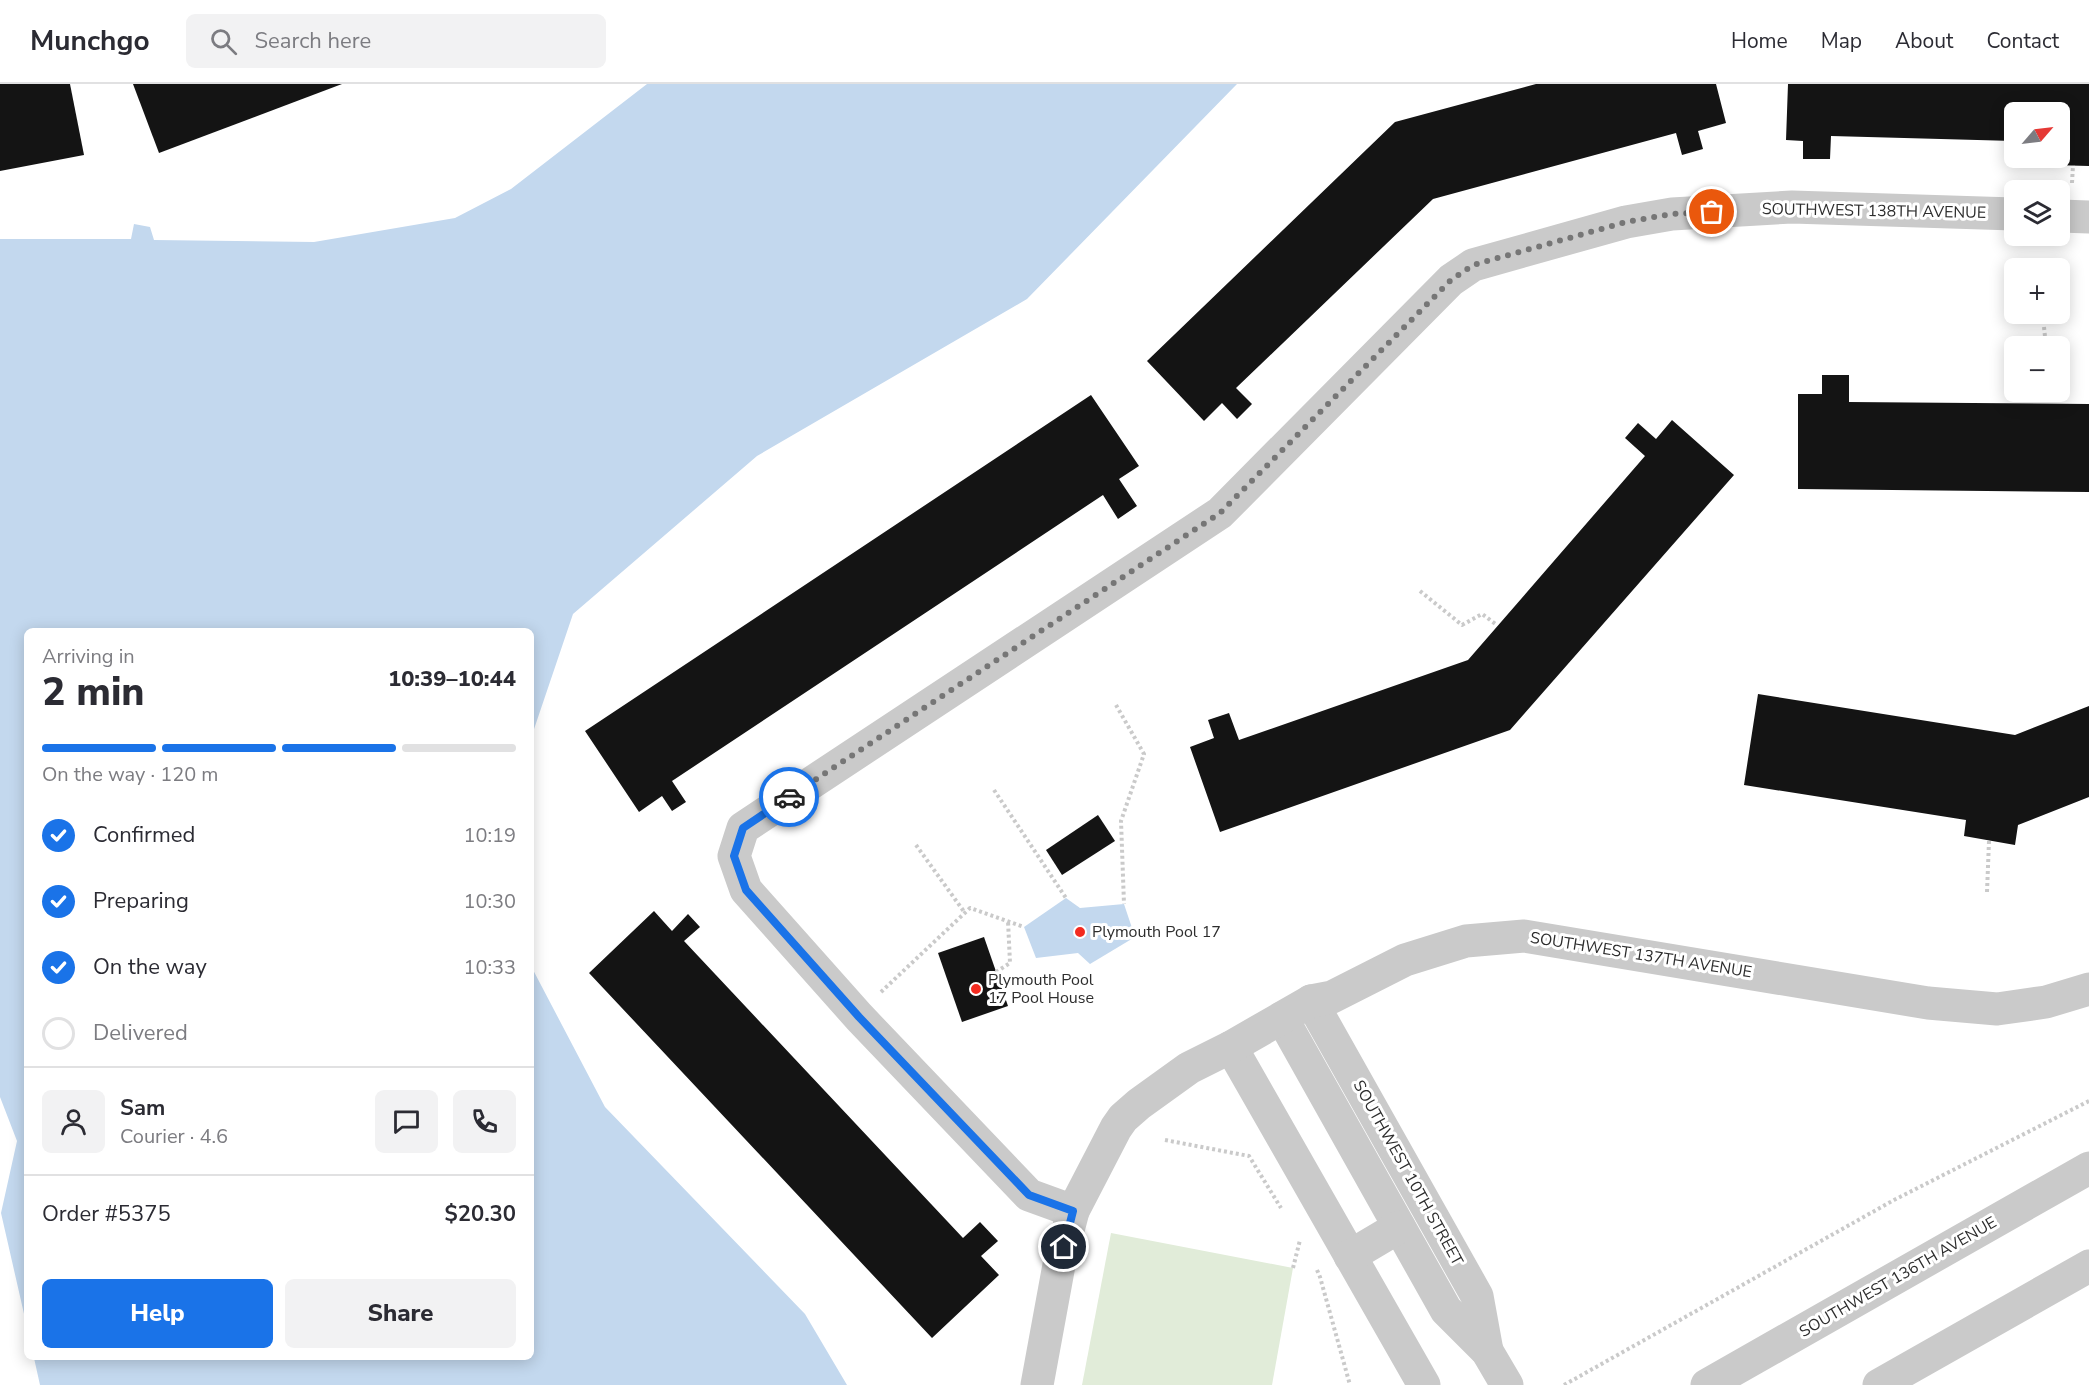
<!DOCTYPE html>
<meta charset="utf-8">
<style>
body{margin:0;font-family:"Nunito Sans",sans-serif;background:#f2f2f3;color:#2b2b33;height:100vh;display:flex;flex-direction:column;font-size:22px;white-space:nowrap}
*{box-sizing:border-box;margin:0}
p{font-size:20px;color:#7c7c81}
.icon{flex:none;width:33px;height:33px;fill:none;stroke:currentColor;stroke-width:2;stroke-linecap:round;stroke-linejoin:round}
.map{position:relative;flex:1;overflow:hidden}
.drawer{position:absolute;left:24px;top:544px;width:510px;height:732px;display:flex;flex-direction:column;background:#fff;border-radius:9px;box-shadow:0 3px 15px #0003}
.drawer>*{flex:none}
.needle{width:39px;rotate:62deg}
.tools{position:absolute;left:2004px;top:18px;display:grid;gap:12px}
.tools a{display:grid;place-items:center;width:66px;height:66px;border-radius:9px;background:#fff;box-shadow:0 3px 15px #0003;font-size:30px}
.pin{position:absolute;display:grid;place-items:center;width:51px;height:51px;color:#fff;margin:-26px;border:3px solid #fff;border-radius:50%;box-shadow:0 2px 6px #0007}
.courier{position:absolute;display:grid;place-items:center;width:60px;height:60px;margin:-30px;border:4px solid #1a73e8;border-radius:50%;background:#fff;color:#222;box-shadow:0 2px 8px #0007}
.overview em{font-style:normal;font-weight:800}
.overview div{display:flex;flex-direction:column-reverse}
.overview{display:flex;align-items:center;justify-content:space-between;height:102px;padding:0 18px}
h1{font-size:39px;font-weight:800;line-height:45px}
.bar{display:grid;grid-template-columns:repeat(4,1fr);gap:9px 6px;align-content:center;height:72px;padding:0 18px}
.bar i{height:8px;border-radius:4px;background:#e1e1e2}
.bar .on{background:#1a73e8}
.bar p{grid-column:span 4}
.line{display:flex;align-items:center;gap:15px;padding:0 18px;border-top:2px solid #e1e1e2}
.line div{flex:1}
.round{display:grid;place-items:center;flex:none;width:63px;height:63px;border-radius:9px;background:#f2f2f3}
ol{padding:0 18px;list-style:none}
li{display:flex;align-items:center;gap:18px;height:66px}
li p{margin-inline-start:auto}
li .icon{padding:6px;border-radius:50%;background:#1a73e8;color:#fff;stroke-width:4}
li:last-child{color:#7c7c81}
li i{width:33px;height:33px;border:3px solid #e1e1e2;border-radius:50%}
.action{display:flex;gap:12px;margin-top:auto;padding:12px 18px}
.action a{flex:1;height:69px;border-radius:9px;background:#1a73e8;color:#fff;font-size:24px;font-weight:800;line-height:69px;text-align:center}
.action a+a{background:#f2f2f3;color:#2b2b33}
header{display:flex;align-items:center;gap:36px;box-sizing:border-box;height:84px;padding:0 30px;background:#fff;border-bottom:2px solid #e1e1e2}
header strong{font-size:28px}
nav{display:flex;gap:33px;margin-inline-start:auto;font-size:21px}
.search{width:420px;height:54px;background:#f2f2f3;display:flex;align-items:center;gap:15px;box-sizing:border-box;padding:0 21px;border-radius:9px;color:#7c7c81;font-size:22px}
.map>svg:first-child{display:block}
.green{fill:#e1ecd9}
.water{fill:#c3d8ee}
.building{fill:#141414}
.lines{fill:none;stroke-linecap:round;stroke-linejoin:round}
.path{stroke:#cacaca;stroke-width:4;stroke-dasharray:3 3;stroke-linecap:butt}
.minor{stroke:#cacaca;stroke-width:33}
.done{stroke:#767676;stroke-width:6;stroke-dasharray:0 10.8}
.route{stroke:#1a73e8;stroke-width:8}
.poi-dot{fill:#f32b20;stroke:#fff;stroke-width:2}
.labels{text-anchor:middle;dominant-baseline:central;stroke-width:6;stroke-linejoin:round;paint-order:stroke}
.street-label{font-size:16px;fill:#2d2d2d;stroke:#fff}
.poi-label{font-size:16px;fill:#2d2d2d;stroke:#fff;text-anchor:start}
</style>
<header>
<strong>Munchgo</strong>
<div class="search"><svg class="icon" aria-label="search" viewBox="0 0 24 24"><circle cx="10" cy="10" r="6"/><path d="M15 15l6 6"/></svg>Search here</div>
<nav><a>Home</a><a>Map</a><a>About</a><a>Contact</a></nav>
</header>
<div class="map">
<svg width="2089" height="1301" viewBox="0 0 2089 1301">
<rect width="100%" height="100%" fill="#fff"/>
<polygon class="green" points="1111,1149 1293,1184 1272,1301 1082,1301"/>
<g class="water">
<polygon points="647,0 1237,0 1027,215 757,372 573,530 531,654 531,548 27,548 27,1243 1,1129 17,1057 0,1013 0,155 131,155 134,140 150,143 154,156 314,158 455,134 511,105"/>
<polygon points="1066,814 1080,824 1124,820 1135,853 1090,880 1078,869 1036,874 1024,843"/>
<polygon points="531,882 605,1023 805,1230 847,1301 40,1301 34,1274 531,1274"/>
</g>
<g class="building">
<polygon points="0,0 70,0 84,71 0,87"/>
<polygon points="133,0 342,0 159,69"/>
<polygon points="1536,0 1716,0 1726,39 1698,47 1703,65 1682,71 1676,49 1433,115 1236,304 1252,320 1237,335 1222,319 1204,337 1147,277 1395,38"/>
<polygon points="1788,0 2089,0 2089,82 2051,81 2051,74 2060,74 2060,28 2014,28 2014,57 1831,52 1830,75 1803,75 1803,57 1786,56"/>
<polygon points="1822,291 1849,291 1849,318 2089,320 2089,408 1798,405 1798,310 1822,310"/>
<polygon points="1091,311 1139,382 1119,395 1137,422 1118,435 1103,411 672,697 686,718 672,727 662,712 639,728 585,647"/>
<polygon points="1672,336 1734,391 1510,646 1220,748 1190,663 1214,654 1208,636 1229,629 1239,656 1468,576 1645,372 1625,354 1638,339 1656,355"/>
<polygon points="1758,610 2015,651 2089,622 2089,713 2018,741 2015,761 1964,752 1966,736 1744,701"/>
<polygon points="1098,731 1115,757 1062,791 1046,766"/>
<polygon points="654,827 672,847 688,830 700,843 684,857 963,1154 980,1138 998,1157 981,1172 999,1191 932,1254 589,889"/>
<polygon points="984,853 1008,922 962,938 938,869"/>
</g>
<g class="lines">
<g class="path">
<polyline points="2072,99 2073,81"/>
<polyline points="2044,243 2046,262"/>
<polyline points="2050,308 2051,319"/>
<polyline points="1420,507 1462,541 1482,530 1497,541"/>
<polyline points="1116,621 1144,670 1121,737 1124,820"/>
<polyline points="994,706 1066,814"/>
<polyline points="916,761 965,829"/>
<polyline points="1987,808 1989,757"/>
<polyline points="996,888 1010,879 1008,837"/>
<polyline points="881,908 970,824 1024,843"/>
<polyline points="1165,1056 1249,1072 1281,1124"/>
<polyline points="1293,1184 1300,1156"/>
<polyline points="1317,1186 1320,1193 1350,1301"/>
<polyline points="1564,1301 1894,1116 2089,1017"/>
</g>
<g class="minor">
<polyline points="2060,132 2089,133"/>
<polyline points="1311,917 1477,1212 1487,1267"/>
<polyline points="1282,934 1446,1226 1487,1267 1507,1301"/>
<polyline points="1231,963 1424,1301"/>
<polyline points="1073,1127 1029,1111 859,933 746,806 734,772 743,744 1220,429 1451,196 1473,181 1626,138 1672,130 1792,123 2014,130"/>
<polyline points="1350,1172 1399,1143"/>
<polyline points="1037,1301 1059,1181 1073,1127 1116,1044 1123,1034 1139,1020 1189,984 1231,963 1311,917 1332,913 1405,876 1466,857 1524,852 1928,919 1997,925 2046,918 2089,905"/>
<polyline points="1707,1301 2089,1084"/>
<polyline points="1879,1301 2089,1182"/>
</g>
</g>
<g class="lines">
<polyline class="done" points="789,713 1220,429 1451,196 1473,181 1626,138 1672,130 1712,128"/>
<polyline class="route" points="789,713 743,744 734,772 746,806 859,933 1029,1111 1073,1127 1064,1163"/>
</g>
<g class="poi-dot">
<circle cx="1080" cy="848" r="6"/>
<circle cx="976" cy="905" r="6"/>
</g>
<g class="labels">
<g class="street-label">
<text transform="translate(1874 127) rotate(1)">SOUTHWEST 138TH AVENUE</text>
<text transform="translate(1641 871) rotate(9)">SOUTHWEST 137TH AVENUE</text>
<text transform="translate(1408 1089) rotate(61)">SOUTHWEST 10TH STREET</text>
<text transform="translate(1898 1193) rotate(-30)">SOUTHWEST 136TH AVENUE</text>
</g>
<g class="poi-label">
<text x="1092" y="848">Plymouth Pool 17</text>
<text x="988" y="896">Plymouth Pool<tspan x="988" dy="18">17 Pool House</tspan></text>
</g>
</g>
</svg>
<div class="tools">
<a><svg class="needle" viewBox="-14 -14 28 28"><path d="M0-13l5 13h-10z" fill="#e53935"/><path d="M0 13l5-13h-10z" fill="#7c7c81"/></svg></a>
<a><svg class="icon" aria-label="layers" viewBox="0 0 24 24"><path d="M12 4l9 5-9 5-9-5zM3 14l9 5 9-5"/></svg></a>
<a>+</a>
<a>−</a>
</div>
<div class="pin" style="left:1712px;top:128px;background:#ea580c"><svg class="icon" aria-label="bag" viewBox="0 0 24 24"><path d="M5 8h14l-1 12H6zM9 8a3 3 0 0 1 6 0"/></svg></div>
<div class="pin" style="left:1064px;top:1163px;background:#1f2937"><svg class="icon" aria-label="home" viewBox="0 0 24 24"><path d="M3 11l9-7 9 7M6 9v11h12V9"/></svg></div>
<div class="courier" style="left:789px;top:713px"><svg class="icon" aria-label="car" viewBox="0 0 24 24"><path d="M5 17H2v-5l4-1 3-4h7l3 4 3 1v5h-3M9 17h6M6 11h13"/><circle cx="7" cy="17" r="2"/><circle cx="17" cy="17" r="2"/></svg></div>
<section class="drawer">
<div class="overview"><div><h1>2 min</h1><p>Arriving in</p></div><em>10:39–10:44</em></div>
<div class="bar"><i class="on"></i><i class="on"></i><i class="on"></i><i></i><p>On the way · 120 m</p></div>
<ol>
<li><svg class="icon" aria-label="check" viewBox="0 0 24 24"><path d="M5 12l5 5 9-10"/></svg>Confirmed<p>10:19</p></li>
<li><svg class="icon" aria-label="check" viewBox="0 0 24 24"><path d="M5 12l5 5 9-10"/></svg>Preparing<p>10:30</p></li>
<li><svg class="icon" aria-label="check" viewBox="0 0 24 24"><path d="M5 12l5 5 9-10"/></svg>On the way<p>10:33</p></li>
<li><i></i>Delivered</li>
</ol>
<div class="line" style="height:108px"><a class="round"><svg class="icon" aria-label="person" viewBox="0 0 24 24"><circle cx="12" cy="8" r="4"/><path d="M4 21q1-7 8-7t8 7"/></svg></a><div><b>Sam</b><p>Courier · 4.6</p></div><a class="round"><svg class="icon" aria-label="chat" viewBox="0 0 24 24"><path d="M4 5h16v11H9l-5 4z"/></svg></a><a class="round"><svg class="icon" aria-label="phone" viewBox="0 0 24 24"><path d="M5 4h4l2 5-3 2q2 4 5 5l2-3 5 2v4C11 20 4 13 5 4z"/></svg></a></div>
<div class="line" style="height:78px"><div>Order #5375</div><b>$20.30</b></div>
<div class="action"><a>Help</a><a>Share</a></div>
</section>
</div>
